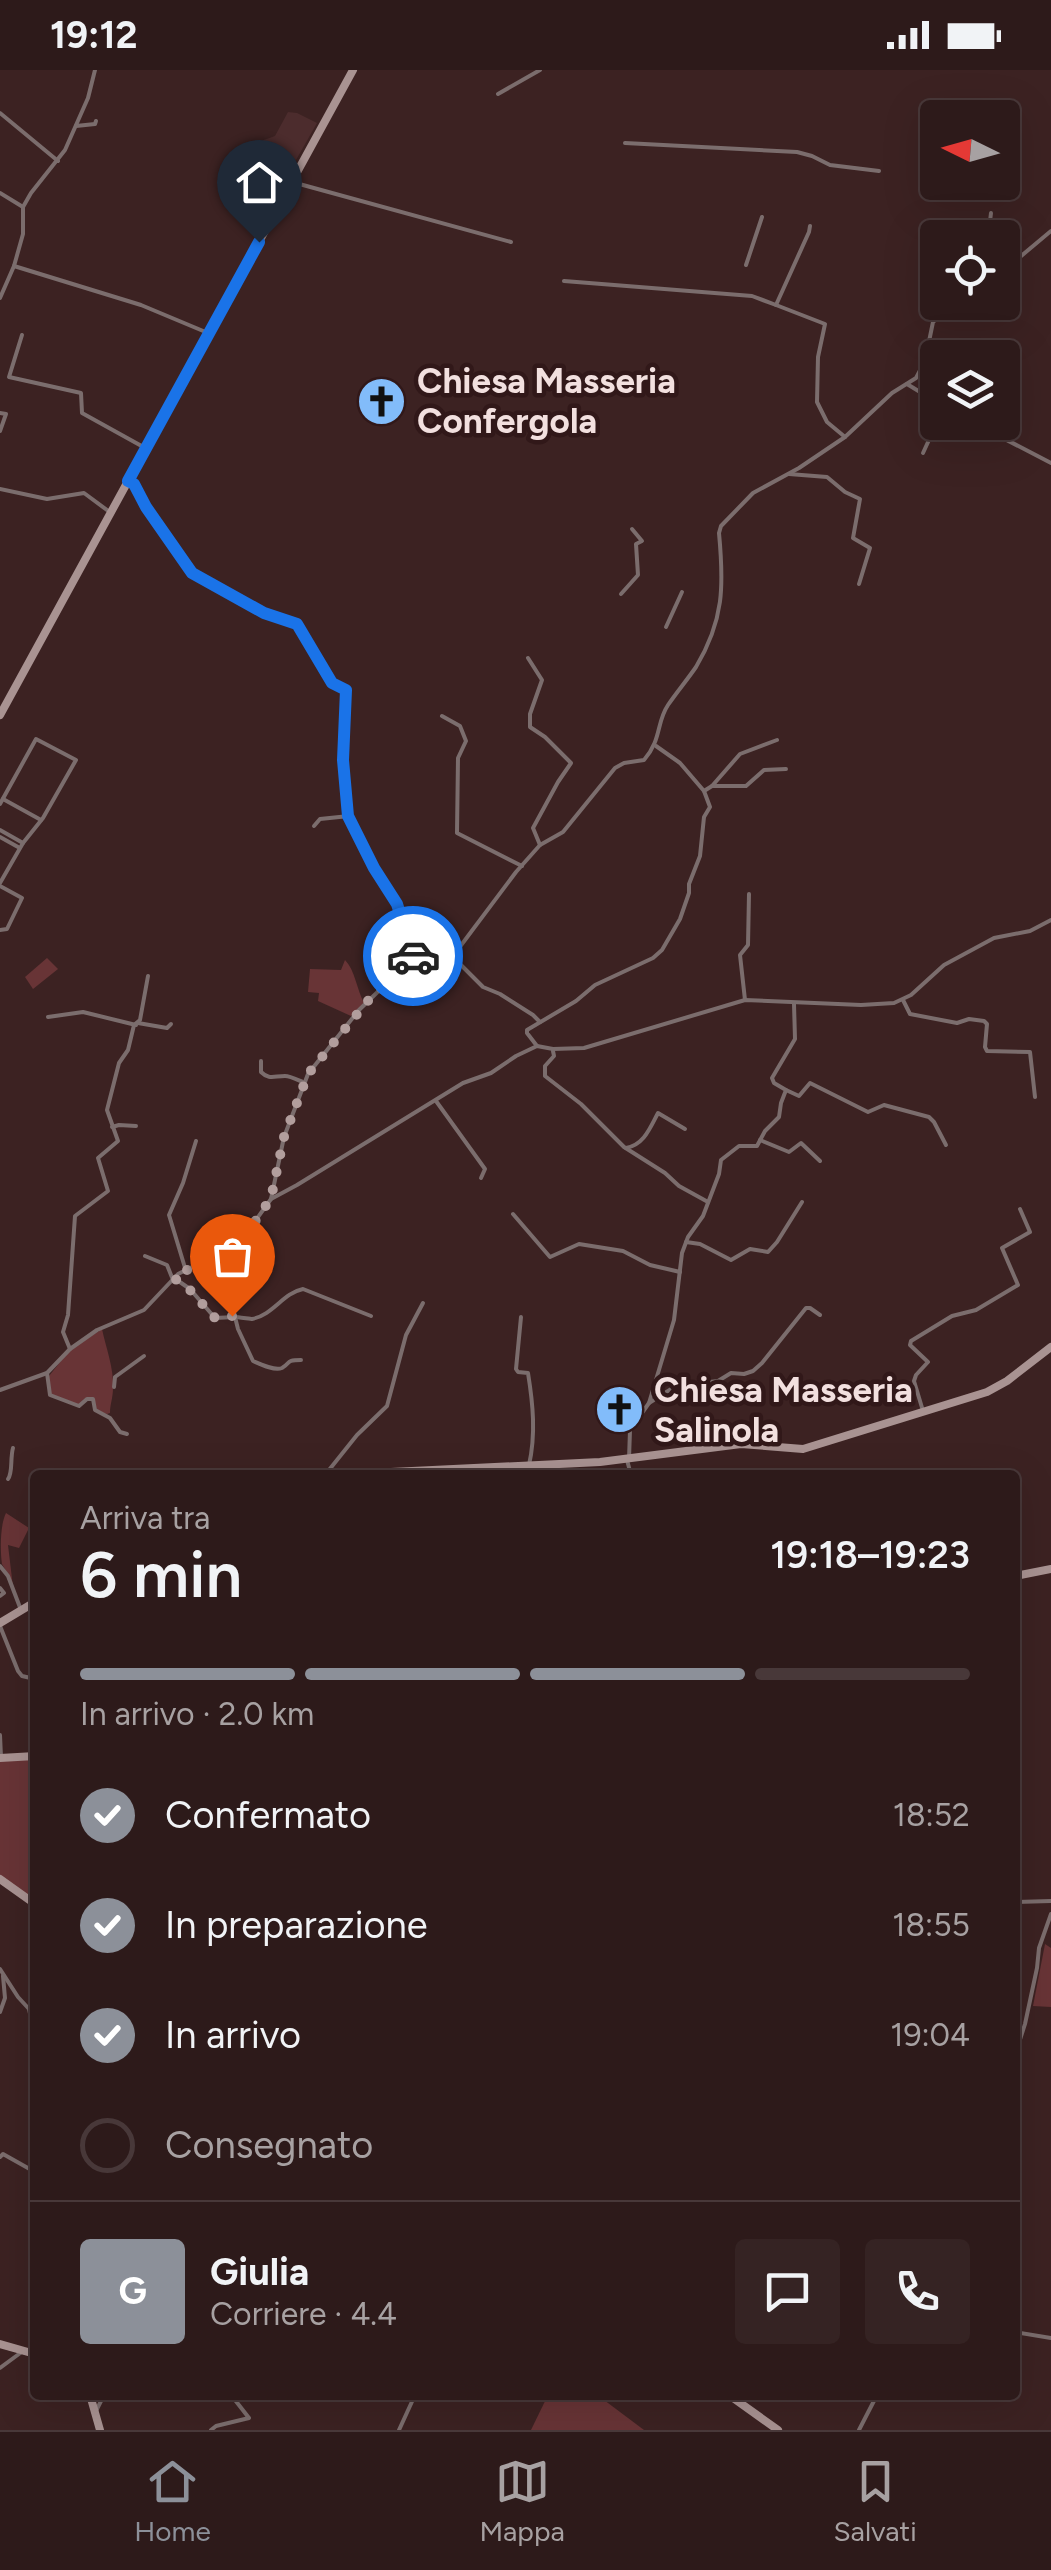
<!DOCTYPE html>
<html lang="it">
<meta charset="utf-8">
<style>
body{margin:0;font-family:Figtree,sans-serif;background:#352323;color:#f1f3f6;height:100vh;display:flex;flex-direction:column;font-size:38px;white-space:nowrap}
*{box-sizing:border-box;margin:0}
p{font-size:32px;color:#a7a1a2}
.icon{flex:none;width:55px;height:55px;fill:none;stroke:currentColor;stroke-width:2;stroke-linecap:round;stroke-linejoin:round}
.map{position:relative;flex:1;overflow:hidden}
.panel{position:absolute;left:30px;top:1400px;width:990px;height:930px;display:flex;flex-direction:column;background:#2d1a1a;border-radius:10px;box-shadow:0 10px 40px #0002,0 0 0 2px #483839}
.panel>*{flex:none}
.needle{width:65px;rotate:275deg}
.buttons{position:absolute;left:920px;top:30px;display:grid;gap:20px}
.buttons a{display:grid;place-items:center;width:100px;height:100px;border-radius:10px;background:#2d1a1a;box-shadow:0 10px 40px #0002,0 0 0 2px #483839;font-size:50px}
.pin{position:absolute;display:grid;place-items:center;width:85px;height:85px;color:#fff;margin:-102px -42px;border-radius:50% 50% 50% 0;rotate:-45deg;box-shadow:0 0 10px #0007}
.pin .icon{rotate:45deg}
.courier{position:absolute;display:grid;place-items:center;width:100px;height:100px;margin:-50px;border:8px solid #1a73e8;border-radius:50%;background:#fff;color:#222;box-shadow:0 2px 12px #0007}
.overview em{font-style:normal;font-weight:600}
.overview div{display:flex;flex-direction:column-reverse}
.overview{display:flex;align-items:center;justify-content:space-between;height:170px;padding:0 50px}
h1{font-size:65px;font-weight:600;line-height:75px}
.bar{display:grid;grid-template-columns:repeat(4,1fr);gap:15px 10px;align-content:center;height:120px;padding:0 50px}
.bar i{height:12px;border-radius:8px;background:#483839}
.bar .current{background:#8c9099}
.bar p{grid-column:span 4}
.line{display:flex;align-items:center;gap:25px;padding:0 50px;border-top:2px solid #483839}
.line div{flex:1}
.round{display:grid;place-items:center;flex:none;width:105px;height:105px;border-radius:10px;background:#352323}
ol{padding:0 50px;list-style:none}
li{display:flex;align-items:center;gap:30px;height:110px}
li p{margin-inline-start:auto}
li .icon{padding:10px;border-radius:50%;background:#8c9099;color:#fff;stroke-width:4}
li:last-child{color:#a7a1a2}
li i{width:55px;height:55px;border:5px solid #483839;border-radius:50%}
.status{display:flex;justify-content:space-between;align-items:center;height:70px;padding:0 50px;background:#2d1a1a;direction:ltr}
.status svg{height:28px;fill:currentColor}
.menu{display:flex;justify-content:space-around;align-items:center;height:140px;border-top:2px solid #483839;background:#2d1a1a;font-size:28px;color:#a7a1a2}
.menu a{display:grid;justify-items:center;gap:5px}
.menu .current{color:#8c9099}
.map>svg:first-child{display:block}
.built{fill:#4c2c2d}
.green{fill:#683436}
.lines{fill:none;stroke-linecap:round;stroke-linejoin:round}
.street{stroke:#7b6d6d;stroke-width:4}
.secondary{stroke:#a99392;stroke-width:8}
.done{stroke:#b29e9d;stroke-width:10;stroke-dasharray:0 18}
.route{stroke:#1a73e8;stroke-width:12}
.labels{text-anchor:middle;dominant-baseline:central;stroke-width:9;stroke-linejoin:round;paint-order:stroke}
.poi-label{font-size:35px;font-weight:bold;fill:#f2e0df;stroke:#311819;text-anchor:start}
</style>
<div class="status"><b>19:12</b><svg viewBox="0 0 49 12"><path d="M0 12V9h3v3zM5 12V6h3v6zM10 12V3h3v9zM15 12V0h3v12zM26 1h20v11H26zM47 4h2v5h-2z"/></svg></div>
<div class="map">
<svg width="1051" height="2360" viewBox="0 0 1051 2360">
<rect width="100%" height="100%" fill="#3c2222"/>
<polygon class="built" points="288,42 297,43 317,53 296,90 261,71 275,66"/>
<g class="green">
<polygon points="47,888 58,899 33,919 25,907"/>
<path d="M345 890C355 900 357 920 364 933L351 946 318 931 319 923 308 922 310 899 341 900Z"/>
<path d="M102 1259C106 1278 114 1298 113 1318 113 1328 110 1334 110 1343L107 1344 95 1340V1329L91 1327 84 1329 79 1335 51 1324 49 1306 69 1281Z"/>
<path d="M6 1443 29 1458 19 1478 8 1475 13 1517C11 1507 7 1503 2 1494 0 1481 0 1455 6 1443Z"/>
<polygon points="35,1688 35,1833 0,1807 0,1691"/>
<polygon points="1045,1874 1051,1878 1051,1937 1033,1936"/>
<polygon points="548,2325 588,2325 604,2330 644,2360 531,2360"/>
</g>
<g class="lines">
<g class="street">
<polyline points="498,24 540,0"/>
<polyline points="0,43 58,91"/>
<polyline points="76,56 95,54 96,51"/>
<polyline points="625,73 797,82 812,86 830,95 879,101"/>
<polyline points="292,112 511,172"/>
<polyline points="0,123 23,137"/>
<polyline points="810,156 809,162 776,235 825,254 818,287 817,332 827,352 845,367"/>
<polyline points="988,168 991,143"/>
<polyline points="746,195 762,147"/>
<polyline points="14,196 141,235 208,263"/>
<polyline points="1002,202 1051,161"/>
<polyline points="564,211 752,226 776,235"/>
<polyline points="0,228 14,196 23,164 23,137 31,123 65,80 88,28 95,0"/>
<polyline points="22,265 9,307 81,323 82,343 147,379"/>
<polyline points="907,314 938,333"/>
<polyline points="0,343 6,344 0,361"/>
<polyline points="972,352 1051,393"/>
<polyline points="923,383 934,359 938,336"/>
<polyline points="789,404 827,407 845,422 860,429 853,468 870,478 859,514"/>
<polyline points="128,411 135,414 146,437 192,503 264,543 297,554 332,613 346,620 343,690 349,746 374,798 394,828 415,891"/>
<polyline points="0,419 47,429 84,423 111,443"/>
<polyline points="621,524 638,505 636,474 642,471 632,459"/>
<polyline points="666,557 682,522"/>
<polyline points="528,588 542,610 530,644 530,657 545,667 571,693 558,712 533,758 540,775"/>
<polyline points="442,646 460,656 466,671 458,688 457,763 522,796"/>
<polyline points="712,716 746,716 764,700 786,699"/>
<polyline points="704,721 712,716 740,684 777,670"/>
<polyline points="3,729 41,750"/>
<polyline points="0,734 36,669 76,690 43,748 23,773 0,813"/>
<polyline points="314,756 320,749 349,746"/>
<polyline points="0,760 23,773"/>
<polyline points="0,767 18,777"/>
<polyline points="0,816 22,828 7,859 0,860"/>
<polyline points="453,887 483,917 500,924 533,945 540,952"/>
<polyline points="745,930 740,885 748,875 749,824"/>
<polyline points="903,930 910,944 957,953 969,949 984,951 987,954 985,977 987,981 1030,982 1035,1027"/>
<polyline points="48,947 83,942 136,955"/>
<polyline points="138,953 167,958 171,954"/>
<polyline points="537,976 527,963 527,960 576,931 595,915 653,888 662,880 680,849 689,823 689,814 700,786 704,747 710,737 704,721 680,693 656,676"/>
<polyline points="553,981 554,986 545,996 545,1006 581,1034 624,1077 665,1103 679,1116 708,1132"/>
<path d="M261 991V1002C269 1010 274 1006 285 1006 290 1006 298 1010 303 1012"/>
<polyline points="786,1020 799,1026 810,1013 868,1042 884,1035 929,1047 934,1052 946,1075"/>
<polyline points="436,1031 485,1099 481,1108"/>
<polyline points="112,1057 119,1055 136,1056"/>
<polyline points="760,1070 789,1082 801,1073 820,1091"/>
<path d="M626 1078C644 1075 650 1058 658 1043L685 1059"/>
<polyline points="271,1129 297,1115 463,1013 491,1003 516,986 537,976 553,979 584,978 745,930 861,935 894,933 911,925 944,895 994,868 1030,861 1051,850"/>
<polyline points="513,1144 550,1187 579,1174 623,1181 650,1195 680,1202"/>
<polyline points="686,1172 700,1174 731,1190 750,1179 768,1182 777,1172 802,1132"/>
<polyline points="145,1186 167,1195 173,1210"/>
<polyline points="222,1192 231,1219"/>
<polyline points="186,1201 169,1145 183,1113 196,1071"/>
<path d="M174 1208 190 1219 215 1248 235 1247 238 1259 253 1291C260 1294 274 1301 282 1298 291 1293 285 1290 301 1290"/>
<path d="M235 1247C237 1247 251 1249 252 1249 273 1245 283 1223 303 1219L371 1246"/>
<path d="M521 1247 516 1299 518 1302 528 1303C533 1334 536 1364 529 1395"/>
<polyline points="70,1279 63,1262 68,1245 75,1146 108,1121 98,1088 118,1071 107,1040 119,993 128,980 134,955 140,950 148,906"/>
<polyline points="47,1303 50,1325 79,1336 87,1329 93,1329 95,1340 110,1348 120,1362 127,1364"/>
<polyline points="114,1317 115,1307 144,1286"/>
<path d="M0 1320 47 1303 70 1279 97 1260 144 1240 178 1204 192 1197 227 1190 271 1129 284 1067 308 1004 359 940 391 909 429 881 437 880 453 886 516 802 540 775 563 762 615 698 624 693 644 690C662 669 656 653 668 635 677 622 687 610 696 597 724 550 724 516 719 463L721 456 753 423 799 398 845 367 892 323 916 308 925 291 933 252 958 232"/>
<polyline points="649,1333 676,1316 718,1311 731,1303 744,1304 753,1301 762,1293 806,1238 810,1238 820,1245"/>
<polyline points="923,1341 914,1311 916,1305 928,1292 910,1275 911,1271 952,1246 976,1240 1018,1215 1002,1178 1030,1162 1020,1139"/>
<polyline points="629,1389 630,1360 649,1333 674,1250 682,1183 688,1167 703,1146 719,1104 721,1090 739,1076 757,1076 765,1061 779,1047 781,1033 786,1020 774,1013 772,1008 795,969 794,934"/>
<polyline points="627,1390 631,1405"/>
<polyline points="325,1405 357,1365 387,1336 406,1265 423,1233"/>
<path d="M8 1409C13 1403 10 1388 13 1378"/>
<polyline points="0,1496 8,1506 21,1540"/>
<polyline points="0,1518 4,1523 0,1526"/>
<polyline points="0,1556 18,1601 22,1606 35,1609"/>
<polyline points="0,1665 1,1687"/>
<polyline points="1015,1666 1018,1668 1018,1678"/>
<polyline points="1015,1832 1051,1831"/>
<polyline points="0,1899 18,1927 29,1939 32,1953 35,1956"/>
<polyline points="0,1942 5,1928 3,1906"/>
<polyline points="1015,1985 1025,1954 1037,1898 1039,1878 1051,1844"/>
<polyline points="0,2087 3,2084 35,2102"/>
<polyline points="1015,2262 1051,2268"/>
<polyline points="0,2298 23,2281"/>
<polyline points="97,2339 104,2325"/>
<polyline points="211,2360 216,2356 249,2348 235,2330 240,2325"/>
<polyline points="399,2360 415,2325"/>
<polyline points="859,2360 877,2325"/>
</g>
<g class="secondary">
<polyline points="0,645 353,0"/>
<polyline points="329,1405 600,1392 741,1374 803,1379 987,1322 1007,1311 1051,1277"/>
<polyline points="1015,1506 1051,1499"/>
<polyline points="0,1553 35,1532"/>
<polyline points="0,1688 35,1686"/>
<polyline points="0,1809 35,1834"/>
<polyline points="0,2274 35,2284"/>
<polyline points="90,2325 100,2360"/>
<polyline points="729,2325 778,2360"/>
</g>
</g>
<g class="lines">
<polyline class="done" points="232,1246 215,1248 190,1220 174,1208 192,1197 220,1193 234,1183 271,1128 284,1067 308,1004 372,926 416,891 413,886"/>
<polyline class="route" points="259,172 128,411 134,414 146,437 192,503 264,543 297,554 332,613 346,620 343,690 348,746 374,798 397,834 413,886"/>
</g>
<defs>
<symbol id="church-disc" viewBox="-11 -11 22 22"><circle r="9.5" fill="#82bcfa" stroke="#311819"/><path d="M-1.2-6h2.4v3.5h3.3v2.4h-3.3V6h-2.4V-.1h-3.3v-2.4h3.3Z" fill="#111"/></symbol>
</defs>
<g fill-rule="evenodd">
<use href="#church-disc" x="354" y="304" width="55" height="55"/>
<use href="#church-disc" x="592" y="1312" width="55" height="55"/>
</g>
<g class="labels">
<g class="poi-label">
<text x="417" y="311">Chiesa Masseria<tspan x="417" dy="40">Confergola</tspan></text>
<text x="654" y="1320">Chiesa Masseria<tspan x="654" dy="40">Salinola</tspan></text>
</g>
</g>
</svg>
<div class="buttons">
<a><svg class="needle" viewBox="-14 -14 28 28"><path d="M0-13l5 13h-10z" fill="#e53935"/><path d="M0 13l5-13h-10z" fill="#a7a1a2"/></svg></a>
<a><svg class="icon" aria-label="locate" viewBox="0 0 24 24"><circle cx="12" cy="12" r="6"/><path d="M12 2v4M12 18v4M2 12h4M18 12h4"/></svg></a>
<a><svg class="icon" aria-label="layers" viewBox="0 0 24 24"><path d="M12 4l9 5-9 5-9-5zM3 14l9 5 9-5"/></svg></a>
</div>
<div class="pin" style="left:232px;top:1246px;background:#ea580c"><svg class="icon" aria-label="bag" viewBox="0 0 24 24"><path d="M5 8h14l-1 12H6zM9 8a3 3 0 0 1 6 0"/></svg></div>
<div class="pin" style="left:259px;top:172px;background:#1f2937"><svg class="icon" aria-label="home" viewBox="0 0 24 24"><path d="M3 11l9-7 9 7M6 9v11h12V9"/></svg></div>
<div class="courier" style="left:413px;top:886px"><svg class="icon" aria-label="car" viewBox="0 0 24 24"><path d="M5 17H2v-5l4-1 3-4h7l3 4 3 1v5h-3M9 17h6M6 11h13"/><circle cx="7" cy="17" r="2"/><circle cx="17" cy="17" r="2"/></svg></div>
<section class="panel">
<div class="overview"><div><h1>6 min</h1><p>Arriva tra</p></div><em>19:18–19:23</em></div>
<div class="bar"><i class="current"></i><i class="current"></i><i class="current"></i><i></i><p>In arrivo · 2.0 km</p></div>
<ol>
<li><svg class="icon" aria-label="check" viewBox="0 0 24 24"><path d="M5 12l5 5 9-10"/></svg>Confermato<p>18:52</p></li>
<li><svg class="icon" aria-label="check" viewBox="0 0 24 24"><path d="M5 12l5 5 9-10"/></svg>In preparazione<p>18:55</p></li>
<li><svg class="icon" aria-label="check" viewBox="0 0 24 24"><path d="M5 12l5 5 9-10"/></svg>In arrivo<p>19:04</p></li>
<li><i></i>Consegnato</li>
</ol>
<div class="line" style="height:180px"><b class="round" style="background:#8c9099;color:#fff">G</b><div><b>Giulia</b><p>Corriere · 4.4</p></div><a class="round"><svg class="icon" aria-label="chat" viewBox="0 0 24 24"><path d="M4 5h16v11H9l-5 4z"/></svg></a><a class="round"><svg class="icon" aria-label="phone" viewBox="0 0 24 24"><path d="M5 4h4l2 5-3 2q2 4 5 5l2-3 5 2v4C11 20 4 13 5 4z"/></svg></a></div>
</section>
</div>
<nav class="menu">
<a class="current"><svg class="icon" aria-label="home" viewBox="0 0 24 24"><path d="M3 11l9-7 9 7M6 9v11h12V9"/></svg>Home</a>
<a><svg class="icon" aria-label="map" viewBox="0 0 24 24"><path d="M3 6l6-2 6 2 6-2v14l-6 2-6-2-6 2zM9 4v14M15 6v14"/></svg>Mappa</a>
<a><svg class="icon" aria-label="saved" viewBox="0 0 24 24"><path d="M7 4h10v16l-5-4-5 4z"/></svg>Salvati</a>
</nav>
